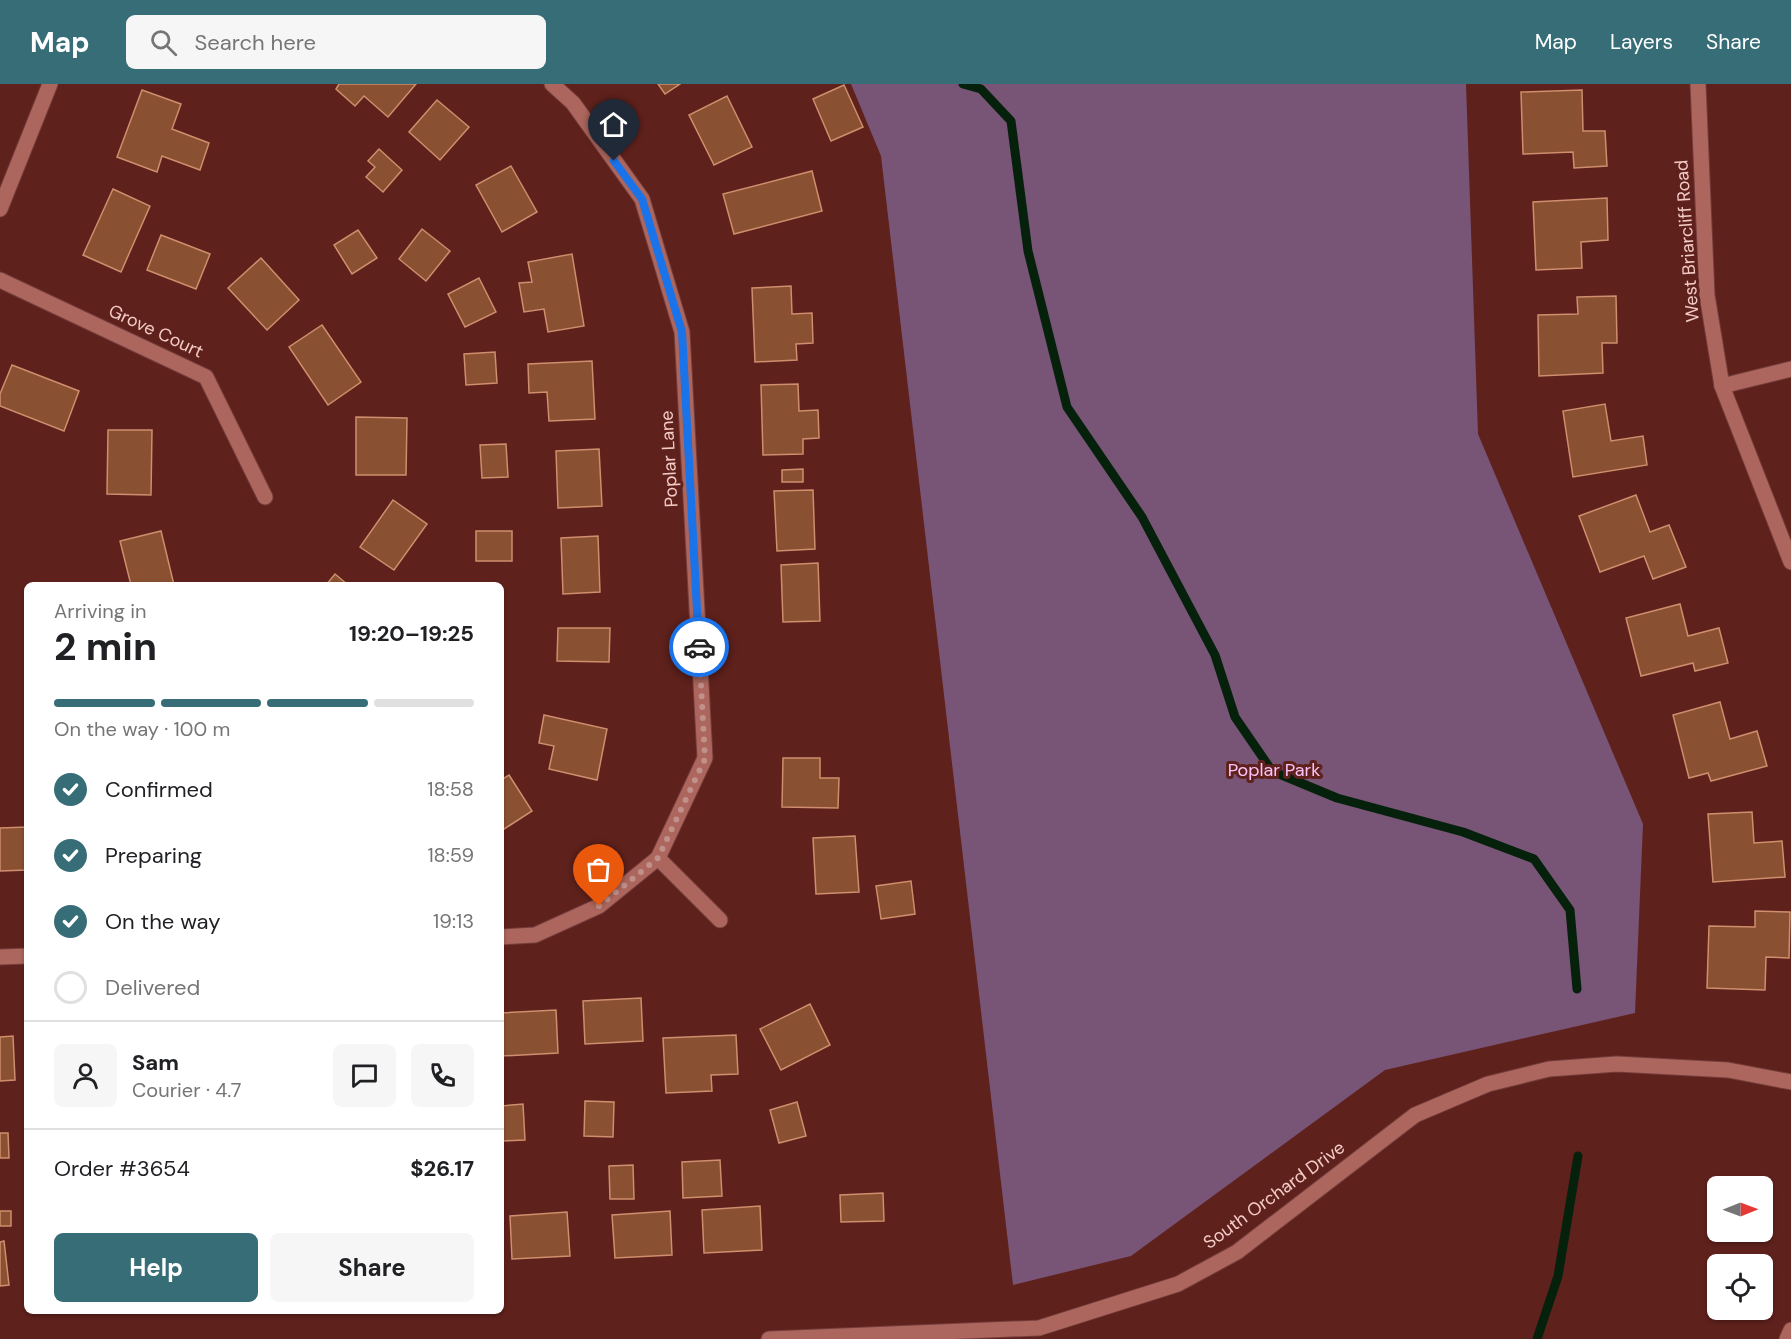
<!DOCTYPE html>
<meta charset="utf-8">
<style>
body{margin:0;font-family:"DM Sans",sans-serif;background:#f6f6f6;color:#202124;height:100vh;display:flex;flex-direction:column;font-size:22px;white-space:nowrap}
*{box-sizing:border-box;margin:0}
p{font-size:20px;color:#757577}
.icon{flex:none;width:33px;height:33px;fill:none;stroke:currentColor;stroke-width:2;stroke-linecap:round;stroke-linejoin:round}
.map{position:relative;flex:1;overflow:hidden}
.sheet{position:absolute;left:24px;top:498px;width:480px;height:732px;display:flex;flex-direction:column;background:#fff;border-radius:9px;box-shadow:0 2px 4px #0004}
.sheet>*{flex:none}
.needle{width:39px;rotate:89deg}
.controls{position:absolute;left:1707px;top:1092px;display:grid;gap:12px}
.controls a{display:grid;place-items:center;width:66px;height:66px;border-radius:9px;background:#fff;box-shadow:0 2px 4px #0004;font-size:30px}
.pin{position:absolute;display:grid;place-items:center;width:51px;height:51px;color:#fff;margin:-62px -26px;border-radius:50% 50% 50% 0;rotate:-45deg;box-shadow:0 0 6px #0007}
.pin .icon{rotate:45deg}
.courier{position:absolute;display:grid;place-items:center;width:60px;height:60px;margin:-30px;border:4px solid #1a73e8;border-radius:50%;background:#fff;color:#222;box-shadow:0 2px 8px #0007}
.summary em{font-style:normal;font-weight:700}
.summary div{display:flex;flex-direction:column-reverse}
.summary{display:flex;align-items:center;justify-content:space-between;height:102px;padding:0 30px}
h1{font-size:39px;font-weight:700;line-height:45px}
.bar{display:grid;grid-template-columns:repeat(4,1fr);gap:9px 6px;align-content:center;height:72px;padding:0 30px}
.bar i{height:8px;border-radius:4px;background:#e0e0e0}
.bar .selected{background:#376d76}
.bar p{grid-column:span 4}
.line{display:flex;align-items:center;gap:15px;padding:0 30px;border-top:2px solid #e0e0e0}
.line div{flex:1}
.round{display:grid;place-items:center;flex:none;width:63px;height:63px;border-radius:9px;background:#f6f6f6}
ol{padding:0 30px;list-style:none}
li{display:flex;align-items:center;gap:18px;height:66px}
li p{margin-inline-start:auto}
li .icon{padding:6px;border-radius:50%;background:#376d76;color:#fff;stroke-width:4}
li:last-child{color:#757577}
li i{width:33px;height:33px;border:3px solid #e0e0e0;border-radius:50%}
.button{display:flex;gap:12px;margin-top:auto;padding:12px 30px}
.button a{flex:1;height:69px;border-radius:9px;background:#376d76;color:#fff;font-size:24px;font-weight:700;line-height:69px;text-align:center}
.button a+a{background:#f6f6f6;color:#202124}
header{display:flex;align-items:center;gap:36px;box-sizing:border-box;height:84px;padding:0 30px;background:#376d76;color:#fff}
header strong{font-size:28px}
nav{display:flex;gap:33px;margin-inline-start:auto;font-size:21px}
.search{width:420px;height:54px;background:#f6f6f6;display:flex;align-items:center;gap:15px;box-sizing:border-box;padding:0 21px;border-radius:9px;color:#757577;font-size:22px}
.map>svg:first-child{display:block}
.green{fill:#785476}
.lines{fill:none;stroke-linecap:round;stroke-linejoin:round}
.stream{stroke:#06210b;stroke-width:9}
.building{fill:#895031;stroke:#cf8e6d;stroke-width:1.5}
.lane-casing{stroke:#733c3b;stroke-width:17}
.street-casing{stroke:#733c3b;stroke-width:17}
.lane{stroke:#ac665d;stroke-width:15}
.street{stroke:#ac665d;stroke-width:15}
.done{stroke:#c0908b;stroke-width:6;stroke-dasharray:0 10.8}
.route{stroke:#1a73e8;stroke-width:8}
.labels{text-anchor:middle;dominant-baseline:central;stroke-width:6;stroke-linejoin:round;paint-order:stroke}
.street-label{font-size:18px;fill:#f4ccc7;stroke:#5f211c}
.park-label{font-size:18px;fill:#fcc3fa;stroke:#5f211c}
</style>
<header>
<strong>Map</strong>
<div class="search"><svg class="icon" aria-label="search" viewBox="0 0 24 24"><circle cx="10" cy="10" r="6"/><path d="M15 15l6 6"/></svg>Search here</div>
<nav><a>Map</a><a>Layers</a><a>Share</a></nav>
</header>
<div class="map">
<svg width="1791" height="1255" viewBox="0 0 1791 1255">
<rect width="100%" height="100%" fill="#5f211c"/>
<polygon class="green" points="851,0 1466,0 1478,350 1643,740 1635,929 1385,986 1131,1172 1013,1201 881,72"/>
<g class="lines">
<g class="stream">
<polyline points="963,0 981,5 1011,37 1028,167 1067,323 1142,433 1215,571 1235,633 1272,687 1337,714 1463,748 1534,775 1570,826 1577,905"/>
<polyline points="1537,1255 1558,1192 1578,1072"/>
</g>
</g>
<g class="building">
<polygon points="339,0 416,0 388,33 364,12 355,22 336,5"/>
<polygon points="658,0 680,0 665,10"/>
<polygon points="844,1 863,43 831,57 813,15"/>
<polygon points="142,6 181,20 172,45 209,59 200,86 162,72 157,88 117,73"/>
<polygon points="1582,6 1583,47 1605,47 1607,82 1574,84 1573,68 1523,70 1521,8"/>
<polygon points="727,12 752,63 714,81 689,31"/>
<polygon points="437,16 469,43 440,76 409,48"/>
<polygon points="379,65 402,86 383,108 366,93 375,83 368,77"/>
<polygon points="511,82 537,128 502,148 476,101"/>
<polygon points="812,87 822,127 734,150 723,110"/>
<polygon points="113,105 150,122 121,188 83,171"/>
<polygon points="1607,114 1608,156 1581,158 1582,184 1536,186 1533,118"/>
<polygon points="422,145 450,167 426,197 399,175"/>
<polygon points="358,146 377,174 352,190 334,161"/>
<polygon points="161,151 210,170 196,205 147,186"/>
<polygon points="572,170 584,242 548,248 544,225 524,228 519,199 532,198 528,178"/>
<polygon points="261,174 299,216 267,246 228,204"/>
<polygon points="479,194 496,228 465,243 448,210"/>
<polygon points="791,202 792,230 812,229 813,259 796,260 797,276 755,278 752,204"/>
<polygon points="1616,212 1617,259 1602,259 1603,289 1539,292 1538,231 1578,230 1577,213"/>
<polygon points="322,241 361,298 328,321 289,263"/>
<polygon points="495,268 497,299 466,301 464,270"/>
<polygon points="592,277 595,335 549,337 547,308 529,309 528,280"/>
<polygon points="12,281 79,307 64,347 0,322 0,310"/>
<polygon points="798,300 799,327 818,326 819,354 803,355 803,370 763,371 761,301"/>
<polygon points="1605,320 1611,357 1643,352 1647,381 1573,393 1563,327"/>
<polygon points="356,333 407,334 406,391 356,391"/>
<polygon points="108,346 152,346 151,411 107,410"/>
<polygon points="506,360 508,393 482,394 480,361"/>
<polygon points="599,365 602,422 558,424 556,367"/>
<polygon points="803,385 803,398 782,398 782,386"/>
<polygon points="813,406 815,465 777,467 774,407"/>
<polygon points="1636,411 1650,448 1669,441 1686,483 1653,495 1644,472 1600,488 1579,432"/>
<polygon points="393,416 427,440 394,486 360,463"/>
<polygon points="161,447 174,501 131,501 120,457"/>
<rect x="476" y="447" width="36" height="30"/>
<polygon points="598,452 600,508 563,510 561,454"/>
<polygon points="818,479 820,537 783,538 781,481"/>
<polygon points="335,490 348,501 326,501"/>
<polygon points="1680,520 1688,552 1719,544 1728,579 1695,587 1693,579 1641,592 1626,534"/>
<polygon points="558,544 610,544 609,578 557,577"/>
<polygon points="1720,618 1730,655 1757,647 1767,682 1711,697 1708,689 1689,694 1673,631"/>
<polygon points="544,631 607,645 597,696 549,685 554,662 539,659"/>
<polygon points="783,674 820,674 820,694 839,694 838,724 782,723"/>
<polygon points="509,691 532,727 501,747 501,696"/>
<polygon points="1752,728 1754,759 1782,757 1785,793 1713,798 1708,730"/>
<polygon points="27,743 27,786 0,787 0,744"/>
<polygon points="855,752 859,808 816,810 813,754"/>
<polygon points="911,797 915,830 881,835 876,802"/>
<polygon points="1755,827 1790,828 1789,874 1766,873 1765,906 1707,904 1709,842 1755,843"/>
<polygon points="641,914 643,957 585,960 583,917"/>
<polygon points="810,920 830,961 781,986 760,945"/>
<polygon points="556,926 558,969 501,972 501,929"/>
<polygon points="736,951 738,990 711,991 712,1007 666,1009 663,954"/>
<polygon points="13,952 15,996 0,997 0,953"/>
<polygon points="585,1017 614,1018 613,1053 584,1052"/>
<polygon points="797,1018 806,1052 779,1059 770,1026"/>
<polygon points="523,1020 525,1056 501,1057 501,1022"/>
<polygon points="0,1049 8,1049 9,1074 0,1074"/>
<polygon points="720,1076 722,1112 683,1114 682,1078"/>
<polygon points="633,1081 634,1115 610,1115 609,1082"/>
<polygon points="883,1109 884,1137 841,1138 840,1111"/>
<polygon points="760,1122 762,1166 704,1169 702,1126"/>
<rect x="0" y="1127" width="11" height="15"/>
<polygon points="670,1127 672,1171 615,1174 612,1131"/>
<polygon points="567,1128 570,1172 512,1175 510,1132"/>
<polygon points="4,1157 9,1201 0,1202 0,1158"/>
</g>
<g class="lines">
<defs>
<polyline id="lane" points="658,774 720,836"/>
<g id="street">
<polyline points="1698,0 1707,211 1722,302 1791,478"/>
<polyline points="0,125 50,0"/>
<polyline points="0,196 206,293 265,413"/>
<polyline points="1722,302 1791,285"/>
<polyline points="501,853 535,851 599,822 658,774 705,674 682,248 642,115 573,19 552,0"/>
<polyline points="0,873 27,872"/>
<polyline points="769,1255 1039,1244 1178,1200 1237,1168 1415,1031 1488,1000 1549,985 1617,980 1728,986 1791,998"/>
<polyline points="1787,1255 1791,1246"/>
</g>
</defs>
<use href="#lane" class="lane-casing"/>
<use href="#street" class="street-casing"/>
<use href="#lane" class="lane"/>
<use href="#street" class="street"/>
</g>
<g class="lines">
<polyline class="done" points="599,822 658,774 705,675 699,563"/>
<polyline class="route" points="614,77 642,115 682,248 699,563"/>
</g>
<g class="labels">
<g class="street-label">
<text transform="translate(1687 157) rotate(-94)">West Briarcliff Road</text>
<text transform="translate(156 247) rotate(25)">Grove Court</text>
<text transform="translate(669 375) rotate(-93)">Poplar Lane</text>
<text transform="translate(1274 1111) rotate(-36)">South Orchard Drive</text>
</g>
<g class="park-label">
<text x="1274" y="686">Poplar Park</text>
</g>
</g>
</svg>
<div class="controls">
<a><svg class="needle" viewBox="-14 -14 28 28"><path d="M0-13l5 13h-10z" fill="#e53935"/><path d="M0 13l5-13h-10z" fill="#757577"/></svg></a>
<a><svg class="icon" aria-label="locate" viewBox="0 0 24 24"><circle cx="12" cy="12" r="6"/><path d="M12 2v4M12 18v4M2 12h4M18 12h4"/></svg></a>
</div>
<div class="pin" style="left:599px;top:822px;background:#ea580c"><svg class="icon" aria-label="bag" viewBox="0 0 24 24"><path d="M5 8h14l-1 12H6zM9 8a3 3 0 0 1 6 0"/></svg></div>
<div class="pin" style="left:614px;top:77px;background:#1f2937"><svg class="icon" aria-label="home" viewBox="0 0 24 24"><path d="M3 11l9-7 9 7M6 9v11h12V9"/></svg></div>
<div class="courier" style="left:699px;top:563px"><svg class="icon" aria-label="car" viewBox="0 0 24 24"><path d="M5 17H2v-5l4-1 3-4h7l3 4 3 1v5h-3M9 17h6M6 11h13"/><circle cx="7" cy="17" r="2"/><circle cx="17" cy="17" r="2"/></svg></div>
<section class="sheet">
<div class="summary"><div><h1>2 min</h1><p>Arriving in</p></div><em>19:20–19:25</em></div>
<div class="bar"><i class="selected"></i><i class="selected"></i><i class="selected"></i><i></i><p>On the way · 100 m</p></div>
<ol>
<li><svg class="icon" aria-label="check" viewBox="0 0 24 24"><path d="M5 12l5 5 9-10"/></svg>Confirmed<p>18:58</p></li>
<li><svg class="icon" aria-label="check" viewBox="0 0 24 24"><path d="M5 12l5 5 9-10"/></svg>Preparing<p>18:59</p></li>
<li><svg class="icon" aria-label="check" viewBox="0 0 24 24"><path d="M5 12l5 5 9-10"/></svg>On the way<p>19:13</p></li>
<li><i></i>Delivered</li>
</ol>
<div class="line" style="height:108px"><a class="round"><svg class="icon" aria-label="person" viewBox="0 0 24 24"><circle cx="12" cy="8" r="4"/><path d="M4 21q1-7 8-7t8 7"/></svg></a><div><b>Sam</b><p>Courier · 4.7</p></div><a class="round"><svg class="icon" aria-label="chat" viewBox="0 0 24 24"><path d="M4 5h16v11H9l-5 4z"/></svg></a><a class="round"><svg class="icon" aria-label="phone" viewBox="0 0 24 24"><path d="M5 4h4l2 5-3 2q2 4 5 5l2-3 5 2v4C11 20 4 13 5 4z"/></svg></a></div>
<div class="line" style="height:78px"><div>Order #3654</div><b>$26.17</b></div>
<div class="button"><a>Help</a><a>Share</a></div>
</section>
</div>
